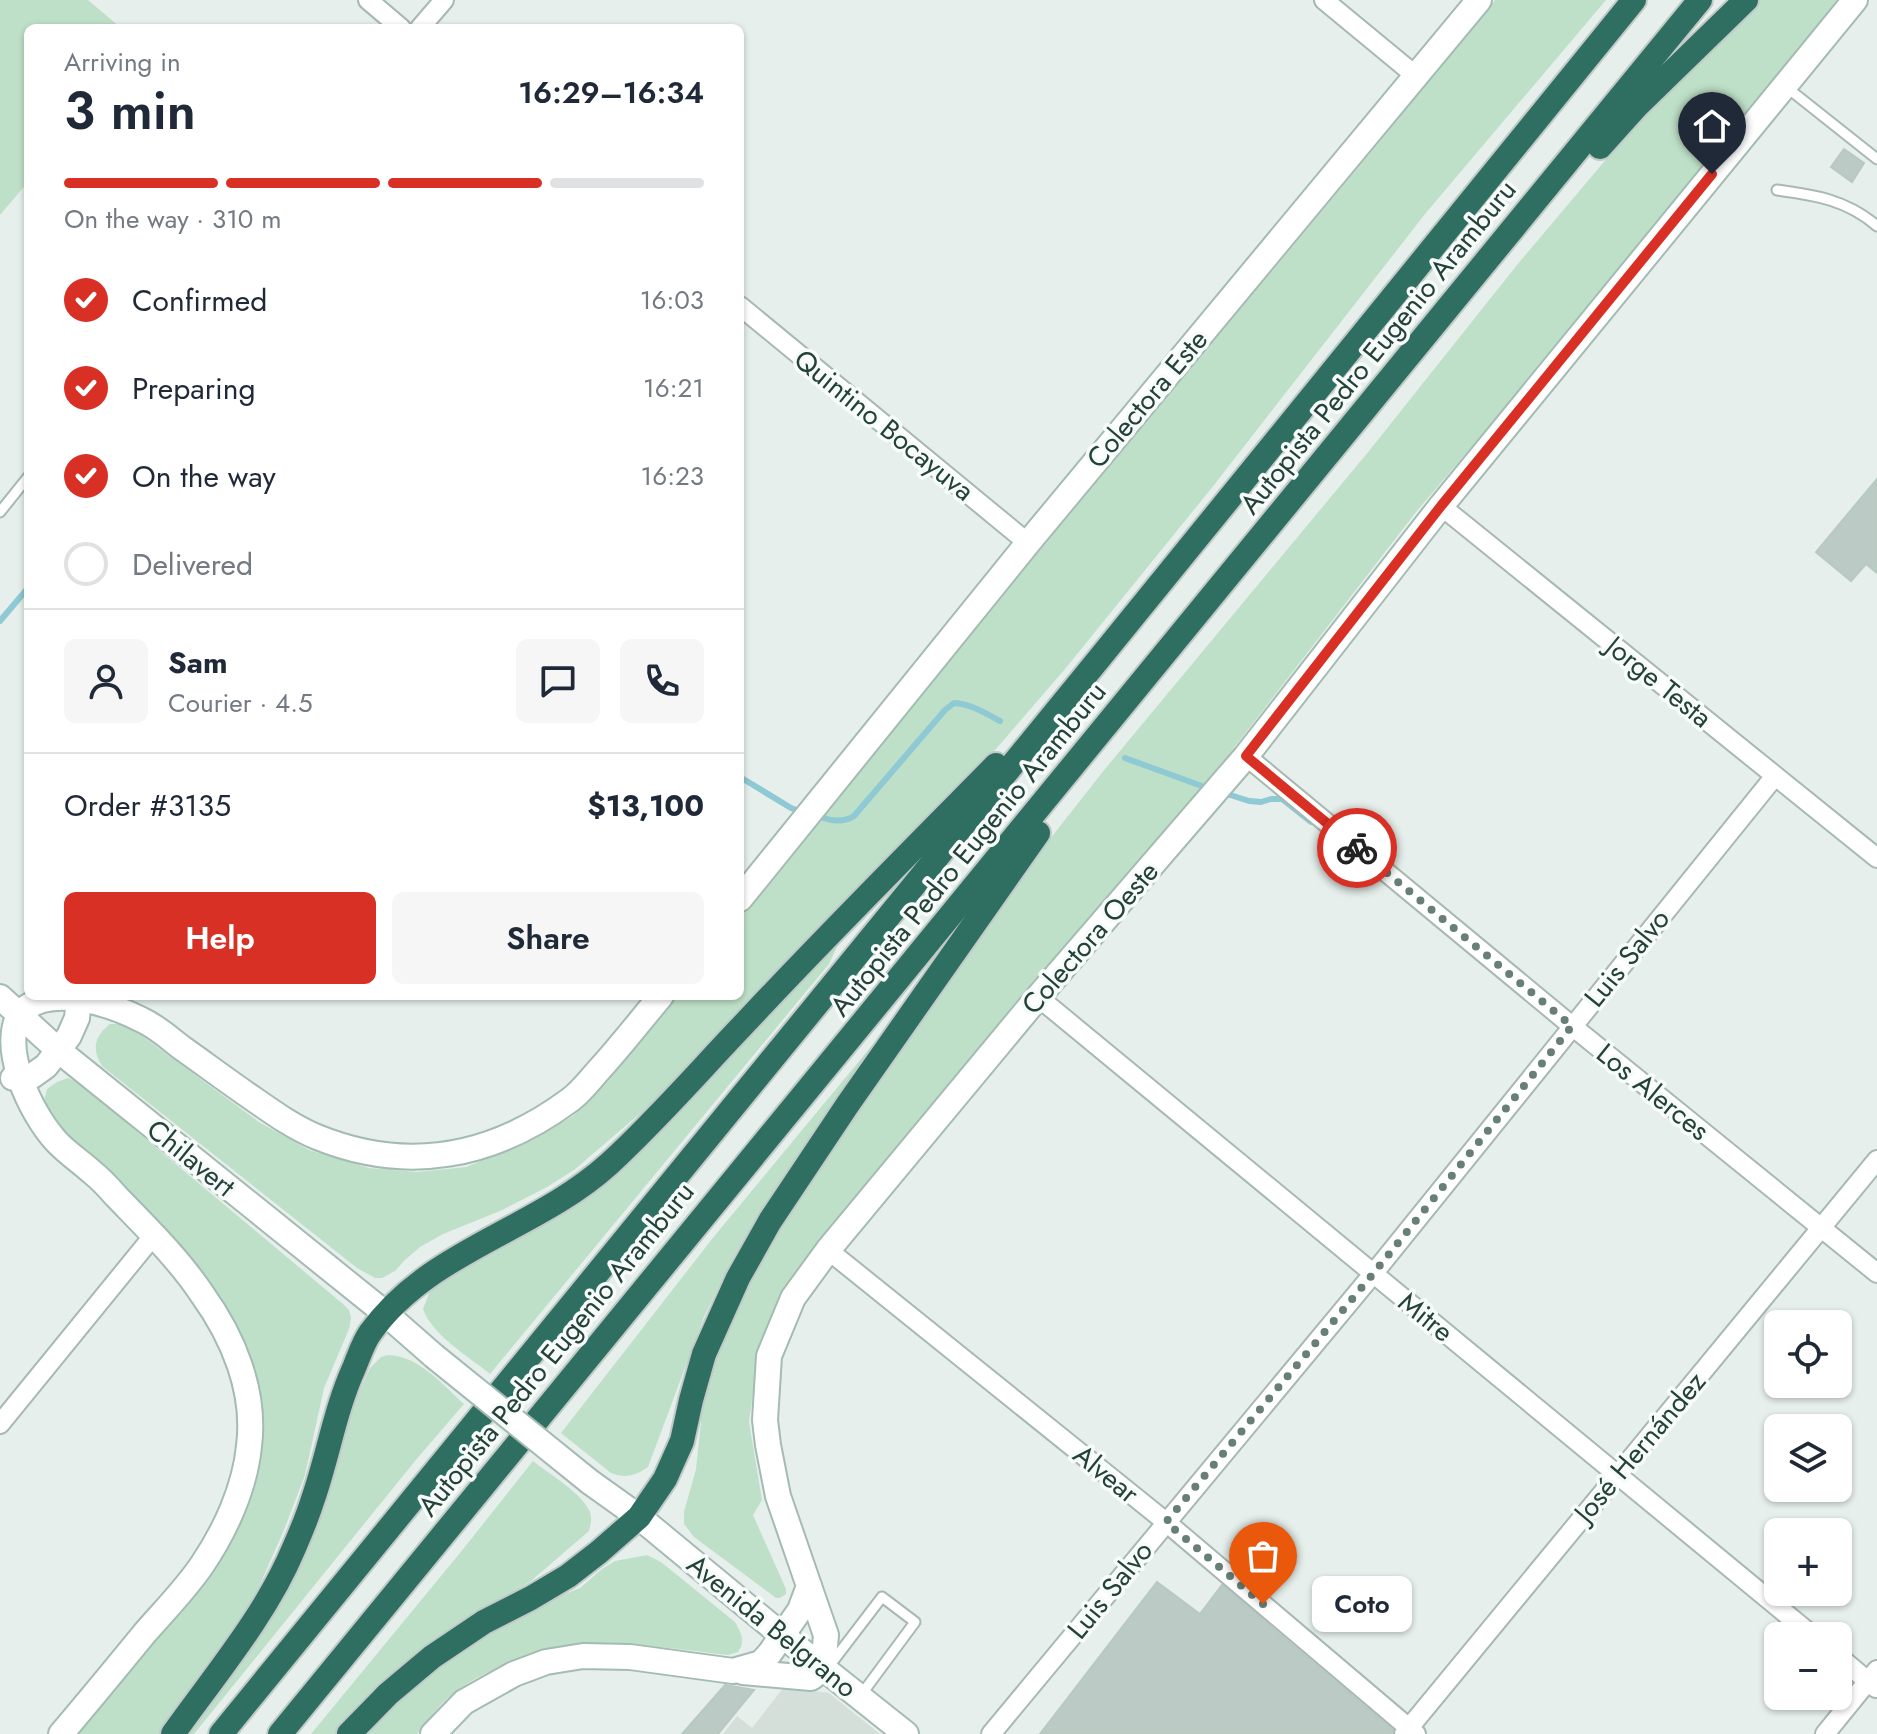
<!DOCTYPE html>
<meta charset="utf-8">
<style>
body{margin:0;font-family:Jost,sans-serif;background:#f6f6f7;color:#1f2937;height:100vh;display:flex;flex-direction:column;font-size:30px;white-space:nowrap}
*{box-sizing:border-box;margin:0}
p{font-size:26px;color:#747a83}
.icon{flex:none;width:44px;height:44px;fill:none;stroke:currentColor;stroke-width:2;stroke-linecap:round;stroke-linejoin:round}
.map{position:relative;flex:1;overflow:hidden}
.details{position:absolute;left:24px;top:24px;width:720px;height:976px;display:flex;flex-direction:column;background:#fff;border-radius:12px;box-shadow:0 2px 6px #0004}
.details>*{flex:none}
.controls{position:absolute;left:1764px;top:1310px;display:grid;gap:16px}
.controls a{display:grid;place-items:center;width:88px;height:88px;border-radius:12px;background:#fff;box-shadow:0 2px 6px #0004;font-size:40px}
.pin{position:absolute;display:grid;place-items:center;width:68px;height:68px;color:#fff;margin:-82px -34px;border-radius:50% 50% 50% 0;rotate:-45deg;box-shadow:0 0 8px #0007}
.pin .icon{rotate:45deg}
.courier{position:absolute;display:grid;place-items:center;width:80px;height:80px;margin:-40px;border:6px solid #d93025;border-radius:50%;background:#fff;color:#222;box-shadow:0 2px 10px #0007}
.bubble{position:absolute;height:56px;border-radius:12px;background:#fff;box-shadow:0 2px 6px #0004;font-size:26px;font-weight:600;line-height:56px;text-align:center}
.overview em{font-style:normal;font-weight:600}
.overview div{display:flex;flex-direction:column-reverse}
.overview{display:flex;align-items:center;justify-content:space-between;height:136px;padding:0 40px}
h1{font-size:52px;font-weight:600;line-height:60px}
.bar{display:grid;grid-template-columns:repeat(4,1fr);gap:12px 8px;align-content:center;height:96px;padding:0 40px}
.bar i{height:10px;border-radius:6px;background:#e0e1e3}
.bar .current{background:#d93025}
.bar p{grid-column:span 4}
.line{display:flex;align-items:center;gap:20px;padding:0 40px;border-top:2px solid #e0e1e3}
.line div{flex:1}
.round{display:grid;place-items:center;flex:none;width:84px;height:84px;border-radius:12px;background:#f6f6f7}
ol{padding:0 40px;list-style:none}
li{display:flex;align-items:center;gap:24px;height:88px}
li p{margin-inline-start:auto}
li .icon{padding:8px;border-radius:50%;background:#d93025;color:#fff;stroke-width:4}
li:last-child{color:#747a83}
li i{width:44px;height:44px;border:4px solid #e0e1e3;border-radius:50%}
.primary-button{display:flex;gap:16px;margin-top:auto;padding:16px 40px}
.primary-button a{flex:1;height:92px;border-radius:12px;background:#d93025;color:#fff;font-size:32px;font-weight:600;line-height:92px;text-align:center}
.primary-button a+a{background:#f6f6f7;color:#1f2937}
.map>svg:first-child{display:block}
.built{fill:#d4dfda}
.green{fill:#bfe0c8}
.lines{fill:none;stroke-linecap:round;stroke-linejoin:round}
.stream{stroke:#8ec9d4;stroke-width:6}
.building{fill:#bbcac4;stroke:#b8c9c2;stroke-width:2}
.lane-casing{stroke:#a8b8b2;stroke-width:13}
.street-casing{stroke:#a8b8b2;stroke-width:22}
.secondary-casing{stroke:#a4bbb3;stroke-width:28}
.highway-casing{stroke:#c2cac8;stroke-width:28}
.lane{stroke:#fff;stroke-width:9}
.street{stroke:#fff;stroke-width:18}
.secondary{stroke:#fff;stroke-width:24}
.highway{stroke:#2f6f62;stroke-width:24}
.secondary-bridge-casing{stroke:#a4bbb3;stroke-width:28;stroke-linecap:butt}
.secondary-bridge{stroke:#fff;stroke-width:24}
.done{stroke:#687f78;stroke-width:8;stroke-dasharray:0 14.4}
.route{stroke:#d93025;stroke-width:10}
.labels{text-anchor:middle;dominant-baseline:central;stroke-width:7;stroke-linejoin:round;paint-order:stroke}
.street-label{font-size:28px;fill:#24423a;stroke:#f7fbf9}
</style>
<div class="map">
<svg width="1877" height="1734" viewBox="0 0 1877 1734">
<rect width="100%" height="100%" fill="#e6efeb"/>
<polygon class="built" points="784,1687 829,1693 880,1734 723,1734 737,1716 752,1728"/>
<g class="green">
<polygon points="0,0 88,0 121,28 28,28 28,182 0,215"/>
<path d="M1495 0H1606L1425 214 1214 485 1065 669 983 764 723 1032 643 1111 574 1170 547 1187 500 1211 443 1234 420 1247 405 1260 395 1271 382 1278H375L357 1268 102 1066C91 1048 95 1036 110 1024H121L142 1036 259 1122 309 1150 369 1168 417 1172 466 1167 534 1139 573 1116 607 1081 676 996H740V918L962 644 1377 145Z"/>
<polygon points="1755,0 1843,0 1574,327 1416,512 1227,757 1196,802 1022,994 793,1282 757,1363 749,1422 762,1500 753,1515 786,1589 786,1594 780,1598 776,1598 694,1537 684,1524 684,1512 696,1469 701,1422 700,1390 753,1262 1001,901 1105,769 1369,451 1517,265 1624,138"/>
<path d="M844 932 829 964 490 1374C468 1356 432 1335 423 1309L430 1291 439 1280 559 1209Z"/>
<path d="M908 1002 840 1101 770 1197 733 1258 704 1317 648 1467C636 1475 626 1479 611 1473L561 1433 712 1239Z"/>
<polygon points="68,1078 79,1083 343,1304 349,1310 351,1318 349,1329 324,1388 305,1475 284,1530 254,1598 161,1734 77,1734 230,1540 246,1512 258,1472 259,1432 169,1239 123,1185 69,1143 49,1115 44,1101 47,1089 57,1082"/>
<path d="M388 1355C419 1356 442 1384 464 1404L415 1461 194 1734H184L318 1509 356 1399 370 1368 381 1357Z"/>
<path d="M533 1461C549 1474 582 1493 590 1512 592 1519 591 1524 589 1531L531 1581 440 1639 339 1734H311L464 1548Z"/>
<path d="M647 1555 661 1562 735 1622C741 1633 746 1641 738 1652L728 1655C699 1652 670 1647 642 1646 583 1642 507 1655 459 1689 443 1700 429 1718 417 1734H361L419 1675 524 1610 580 1588 602 1569 615 1561Z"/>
</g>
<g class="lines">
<g class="stream">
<polyline points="0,621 28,588"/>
<polyline points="1125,758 1210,789"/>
<polyline points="740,777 791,808 802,812"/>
<polyline points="1221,792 1249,801 1261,802 1271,799 1282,799 1311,822"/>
<path d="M817 816C830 820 842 824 854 816L945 710 954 703C971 704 985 713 1000 721"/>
</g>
</g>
<g class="building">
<polygon points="1844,149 1864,163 1852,182 1831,167"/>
<polygon points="1877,479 1877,573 1866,564 1851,581 1816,552"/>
<polygon points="1157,1582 1200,1614 1222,1585 1393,1730 1392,1734 1040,1734"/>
<polygon points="725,1685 754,1690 718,1734 682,1734"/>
</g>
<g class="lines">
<defs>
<g id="lane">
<polyline points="1785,86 1877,159"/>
<path d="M1777 190C1815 195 1847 200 1877 226"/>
<polyline points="0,512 28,477"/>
<polyline points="830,1665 882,1597 915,1622 861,1695"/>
</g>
<g id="street">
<polyline points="368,0 401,28"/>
<polyline points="1324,0 1416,76"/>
<polyline points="420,28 444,0"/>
<polyline points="740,306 1028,543"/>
<polyline points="1441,506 1877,858"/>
<polyline points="1246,756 1572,1026 1877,1273"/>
<polyline points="1038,997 1813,1636"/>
<polyline points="828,1250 1166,1522 1416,1734"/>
<polyline points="0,1424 154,1235"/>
<polyline points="1838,1656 1876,1688"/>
<polyline points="991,1734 1373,1274 1775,776"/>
<polyline points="1404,1734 1877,1160"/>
<polyline points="1825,1734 1877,1670"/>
</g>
<g id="secondary">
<polyline points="740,899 1028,543 1479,0"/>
<polyline points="0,997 58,1050 386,1314 434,1356"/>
<polyline points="13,1078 32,1076 46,1066 69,1036 77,1018 79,998"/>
<polyline points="590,1482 639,1517 783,1636 906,1734"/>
<polyline points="743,1672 811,1678 823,1669 826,1635 809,1586"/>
<path d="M61 1734C89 1701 117 1667 144 1634 163 1612 185 1590 202 1565 225 1531 245 1488 249 1446 256 1391 233 1337 202 1294 178 1258 146 1227 116 1196 109 1188 102 1180 93 1173 81 1162 67 1153 56 1141 30 1112 0 1049 20 1013 49 983 111 1004 142 1020 157 1027 169 1038 182 1048 206 1065 230 1083 255 1100 275 1114 295 1128 317 1137 408 1174 493 1157 570 1100 581 1092 589 1081 598 1071 620 1047 640 1021 661 996"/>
<polyline points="433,1734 464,1702 514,1674 546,1662 583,1656 630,1657 733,1671 761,1663 770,1653 800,1610 809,1586 778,1496 768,1445 765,1420 769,1356 793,1298 828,1250 1038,997 1246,756 1441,506 1855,0"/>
</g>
<g id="highway">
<polyline points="1600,147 1636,107 1746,0"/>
<path d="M173 1734C215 1675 266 1615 294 1548 301 1532 308 1515 313 1499 328 1456 335 1410 354 1368 359 1356 363 1343 370 1333 429 1250 535 1231 609 1164 657 1120 700 1070 745 1023 827 935 912 850 996 765"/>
<polyline points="221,1734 1098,660 1634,0"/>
<polyline points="280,1734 1700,0"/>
<polyline points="349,1734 388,1694 432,1657 484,1622 531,1598 568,1576 599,1552 639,1517 665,1479 682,1441 691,1400 704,1354 738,1278 770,1221 848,1104 1038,833"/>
</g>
</defs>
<use href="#lane" class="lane-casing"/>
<use href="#street" class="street-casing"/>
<use href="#secondary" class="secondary-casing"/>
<use href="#highway" class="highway-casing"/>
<use href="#lane" class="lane"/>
<use href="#street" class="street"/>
<use href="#secondary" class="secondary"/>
<use href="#highway" class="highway"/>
<defs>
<polyline id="secondary-bridge" points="434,1356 590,1482"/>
</defs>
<use href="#secondary-bridge" class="secondary-bridge-casing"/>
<use href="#secondary-bridge" class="secondary-bridge"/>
</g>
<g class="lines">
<polyline class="done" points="1263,1604 1166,1522 1373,1274 1572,1026 1357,848"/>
<polyline class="route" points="1357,848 1246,756 1441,506 1712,174"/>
</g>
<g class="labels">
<g class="street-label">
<text transform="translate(1378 347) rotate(-51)">Autopista Pedro Eugenio Aramburu</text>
<text transform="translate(1147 399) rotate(-50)">Colectora Este</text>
<text transform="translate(884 425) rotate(39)">Quintino Bocayuva</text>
<text transform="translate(1659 682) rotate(39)">Jorge Testa</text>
<text transform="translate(968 849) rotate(-51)">Autopista Pedro Eugenio Aramburu</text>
<text transform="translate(1090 938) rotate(-49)">Colectora Oeste</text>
<text transform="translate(1627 958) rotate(-51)">Luis Salvo</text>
<text transform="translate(1653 1092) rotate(39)">Los Alerces</text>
<text transform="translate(191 1158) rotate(39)">Chilavert</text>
<text transform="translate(1426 1317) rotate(39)">Mitre</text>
<text transform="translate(556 1349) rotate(-51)">Autopista Pedro Eugenio Aramburu</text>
<text transform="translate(1640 1447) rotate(-50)">José Hernández</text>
<text transform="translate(1106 1474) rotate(39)">Alvear</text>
<text transform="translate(1110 1590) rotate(-51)">Luis Salvo</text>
<text transform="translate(772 1626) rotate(39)">Avenida Belgrano</text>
</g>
</g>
</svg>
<div class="controls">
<a><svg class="icon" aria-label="locate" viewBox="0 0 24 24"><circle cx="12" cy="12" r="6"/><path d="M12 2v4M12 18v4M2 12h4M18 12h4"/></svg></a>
<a><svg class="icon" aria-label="layers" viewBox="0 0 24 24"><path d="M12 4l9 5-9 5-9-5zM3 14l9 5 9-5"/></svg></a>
<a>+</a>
<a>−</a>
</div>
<div class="pin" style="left:1263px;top:1604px;background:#ea580c"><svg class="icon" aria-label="bag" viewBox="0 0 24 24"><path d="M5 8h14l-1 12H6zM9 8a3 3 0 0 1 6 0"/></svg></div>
<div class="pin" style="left:1712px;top:174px;background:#1f2937"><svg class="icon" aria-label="home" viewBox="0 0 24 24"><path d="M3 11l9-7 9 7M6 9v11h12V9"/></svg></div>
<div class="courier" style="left:1357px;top:848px"><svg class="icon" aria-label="bike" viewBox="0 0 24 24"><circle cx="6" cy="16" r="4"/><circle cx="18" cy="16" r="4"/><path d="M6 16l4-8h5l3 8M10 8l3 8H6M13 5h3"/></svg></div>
<div class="bubble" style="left:1312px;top:1576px;width:100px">Coto</div>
<section class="details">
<div class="overview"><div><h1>3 min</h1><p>Arriving in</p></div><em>16:29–16:34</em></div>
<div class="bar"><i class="current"></i><i class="current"></i><i class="current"></i><i></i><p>On the way · 310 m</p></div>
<ol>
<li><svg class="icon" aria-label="check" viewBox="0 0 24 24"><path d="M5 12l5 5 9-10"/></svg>Confirmed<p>16:03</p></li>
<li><svg class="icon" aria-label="check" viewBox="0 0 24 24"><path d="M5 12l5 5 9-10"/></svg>Preparing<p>16:21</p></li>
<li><svg class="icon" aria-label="check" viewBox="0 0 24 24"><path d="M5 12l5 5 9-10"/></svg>On the way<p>16:23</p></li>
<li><i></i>Delivered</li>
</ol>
<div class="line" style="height:144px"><a class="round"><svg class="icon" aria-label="person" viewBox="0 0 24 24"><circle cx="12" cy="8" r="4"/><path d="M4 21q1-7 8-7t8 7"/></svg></a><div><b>Sam</b><p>Courier · 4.5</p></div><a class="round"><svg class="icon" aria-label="chat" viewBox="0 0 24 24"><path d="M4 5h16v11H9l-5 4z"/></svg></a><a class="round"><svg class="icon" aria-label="phone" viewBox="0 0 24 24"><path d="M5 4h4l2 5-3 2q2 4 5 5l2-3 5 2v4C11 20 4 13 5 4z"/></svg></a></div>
<div class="line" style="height:104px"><div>Order #3135</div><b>$13,100</b></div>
<div class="primary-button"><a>Help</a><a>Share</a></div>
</section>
</div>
